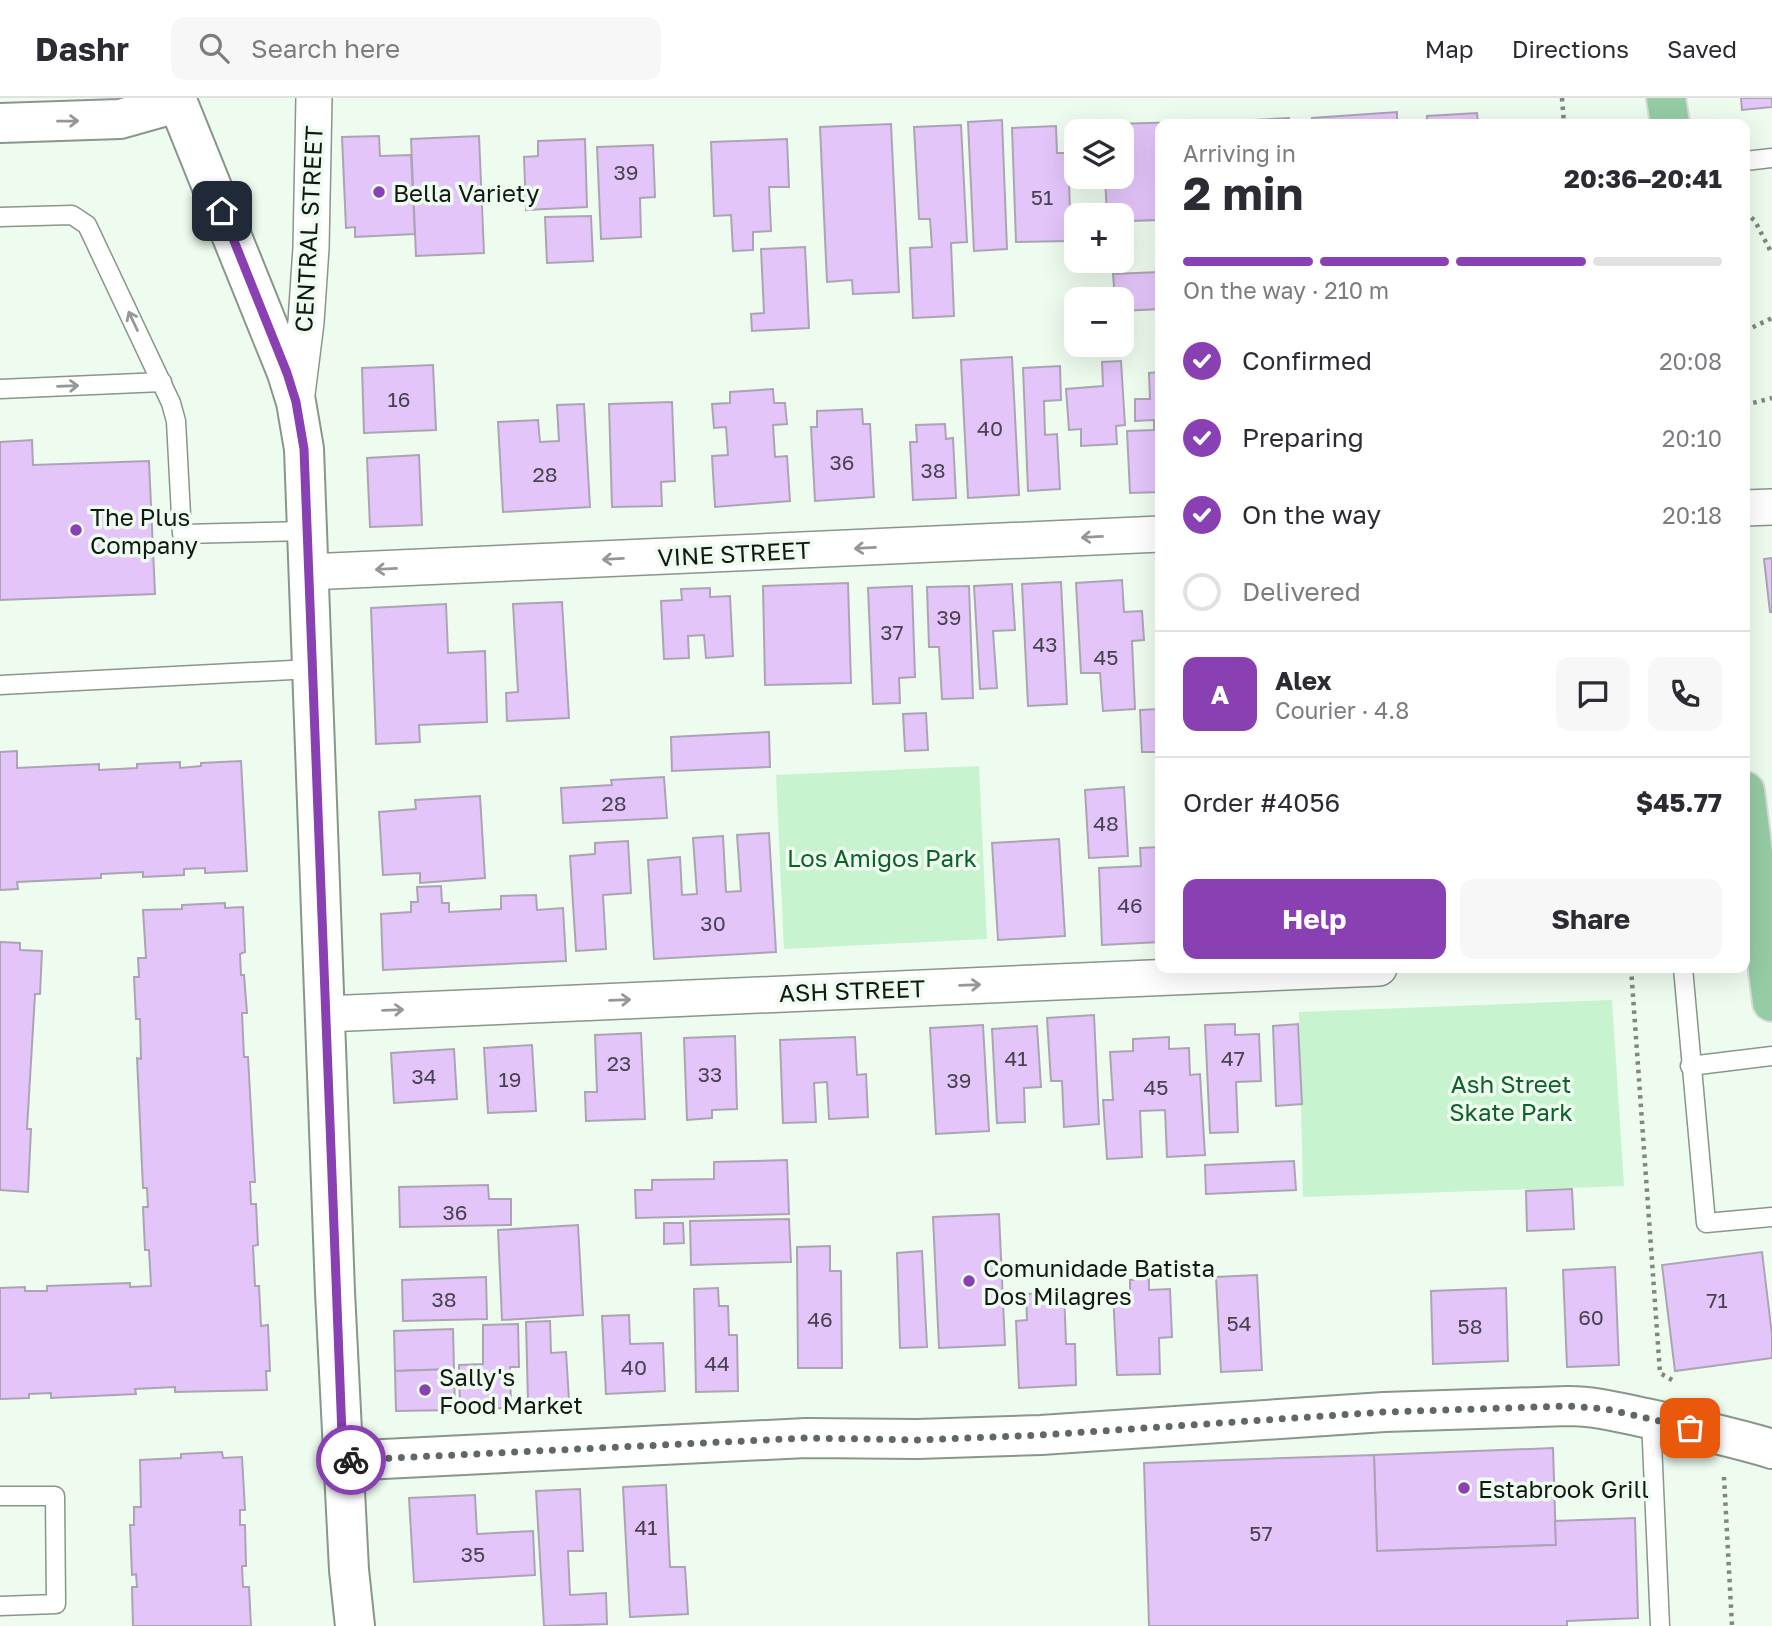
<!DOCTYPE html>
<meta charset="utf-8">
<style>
body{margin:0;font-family:"Golos Text",sans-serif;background:#f7f7f7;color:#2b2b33;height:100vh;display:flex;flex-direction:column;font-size:26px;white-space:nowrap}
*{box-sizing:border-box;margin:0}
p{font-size:23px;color:#7c7c81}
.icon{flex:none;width:38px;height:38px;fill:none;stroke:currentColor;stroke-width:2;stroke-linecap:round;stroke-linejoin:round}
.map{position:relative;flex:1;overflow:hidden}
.panel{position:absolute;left:1155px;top:21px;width:595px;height:854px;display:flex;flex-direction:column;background:#fff;border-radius:14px;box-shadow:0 7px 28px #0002}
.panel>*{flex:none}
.fabs{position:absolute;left:1064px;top:21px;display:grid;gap:14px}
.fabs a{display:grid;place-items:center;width:70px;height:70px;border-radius:14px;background:#fff;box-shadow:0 7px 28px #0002;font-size:35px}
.pin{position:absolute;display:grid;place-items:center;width:60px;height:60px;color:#fff;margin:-30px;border-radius:14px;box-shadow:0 4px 10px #0006}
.courier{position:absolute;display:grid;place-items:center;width:70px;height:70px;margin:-35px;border:5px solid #8940b3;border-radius:50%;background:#fff;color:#222;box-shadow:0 2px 9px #0007}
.head em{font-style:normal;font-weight:700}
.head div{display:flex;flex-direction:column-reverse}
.head{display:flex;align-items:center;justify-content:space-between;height:119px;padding:0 28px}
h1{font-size:46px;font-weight:700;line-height:52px}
.bar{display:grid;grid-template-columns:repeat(4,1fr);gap:10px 7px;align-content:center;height:84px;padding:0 28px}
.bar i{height:9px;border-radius:5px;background:#e1e1e2}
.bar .active{background:#8940b3}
.bar p{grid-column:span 4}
.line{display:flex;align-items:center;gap:18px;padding:0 28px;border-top:2px solid #e1e1e2}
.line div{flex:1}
.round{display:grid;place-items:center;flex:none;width:74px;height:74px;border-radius:14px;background:#f7f7f7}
ol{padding:0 28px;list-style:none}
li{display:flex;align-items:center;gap:21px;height:77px}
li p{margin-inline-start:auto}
li .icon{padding:7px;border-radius:50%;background:#8940b3;color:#fff;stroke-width:4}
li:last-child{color:#7c7c81}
li i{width:38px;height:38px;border:4px solid #e1e1e2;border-radius:50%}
.cta{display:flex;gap:14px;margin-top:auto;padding:14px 28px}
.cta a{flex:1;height:80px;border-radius:14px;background:#8940b3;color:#fff;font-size:28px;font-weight:700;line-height:80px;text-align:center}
.cta a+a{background:#f7f7f7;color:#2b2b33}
header{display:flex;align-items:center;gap:42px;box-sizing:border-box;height:98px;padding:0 35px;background:#fff;border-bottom:2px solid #e1e1e2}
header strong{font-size:33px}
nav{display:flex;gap:38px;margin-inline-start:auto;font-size:24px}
.search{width:490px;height:63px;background:#f7f7f7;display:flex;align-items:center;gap:18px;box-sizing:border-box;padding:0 24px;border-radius:14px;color:#7c7c81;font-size:26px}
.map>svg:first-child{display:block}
.green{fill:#c7f3cf}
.building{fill:#e4c5fa;stroke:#aca4b3;stroke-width:2}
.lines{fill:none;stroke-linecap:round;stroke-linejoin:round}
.lane-casing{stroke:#89968b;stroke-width:21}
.street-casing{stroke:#89968b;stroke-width:38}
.secondary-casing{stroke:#89968b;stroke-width:42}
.primary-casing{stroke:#d9dad9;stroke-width:42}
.path{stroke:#7e8880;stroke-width:4.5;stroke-dasharray:3.5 5;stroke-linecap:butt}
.lane{stroke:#fff;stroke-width:18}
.street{stroke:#fff;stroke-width:35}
.secondary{stroke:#fff;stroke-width:38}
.primary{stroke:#95cca4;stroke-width:38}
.oneway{stroke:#959795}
.done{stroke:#5f6861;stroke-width:7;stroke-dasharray:0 12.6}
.route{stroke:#8940b3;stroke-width:9}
.poi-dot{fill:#8940b3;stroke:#edfcef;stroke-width:2.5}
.labels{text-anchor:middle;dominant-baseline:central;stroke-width:7;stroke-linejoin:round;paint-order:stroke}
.number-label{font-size:21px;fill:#47434e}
.poi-label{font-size:24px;fill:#131814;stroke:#edfcef;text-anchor:start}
.street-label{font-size:24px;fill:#131814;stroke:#edfcef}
.park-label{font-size:24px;fill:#10602d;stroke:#edfcef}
</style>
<header>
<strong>Dashr</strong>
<div class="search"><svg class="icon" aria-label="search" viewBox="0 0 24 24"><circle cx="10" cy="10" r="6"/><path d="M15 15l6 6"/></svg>Search here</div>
<nav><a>Map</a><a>Directions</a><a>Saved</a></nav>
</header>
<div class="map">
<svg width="1772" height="1528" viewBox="0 0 1772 1528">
<rect width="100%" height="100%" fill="#edfcef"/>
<g class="green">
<polygon points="979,668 987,841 784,851 776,677"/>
<polygon points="1612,902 1624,1088 1303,1099 1299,914"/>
</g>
<g class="building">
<polygon points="1741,0 1772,0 1772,9 1742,12"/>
<polygon points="1397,14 1397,26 1312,26 1312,20"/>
<polygon points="1477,15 1478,26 1427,26 1427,18"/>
<polygon points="1289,20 1290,26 1216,26 1216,24"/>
<polygon points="1002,22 1007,151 974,153 968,24"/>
<polygon points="1186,24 1186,26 1160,26 1160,122 1129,123 1130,134 1122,134 1122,117 1107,117 1105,79 1122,79 1122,33 1113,33 1113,26"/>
<polygon points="891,26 899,194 853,196 852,182 827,184 820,29"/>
<polygon points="961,27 967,144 951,145 954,218 913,220 910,150 932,149 930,121 919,121 914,29"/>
<polygon points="1056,28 1057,55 1068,55 1071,143 1016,144 1012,30"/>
<polygon points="379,38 380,58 411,57 415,136 355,139 355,129 346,130 342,39"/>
<polygon points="479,38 484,155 416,158 411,41"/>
<polygon points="585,41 587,109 526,112 524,59 538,58 538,43"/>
<polygon points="787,41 789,89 769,89 771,133 753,134 753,152 733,153 731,117 714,118 711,44"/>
<polygon points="653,47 655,99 640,100 641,139 601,141 597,49"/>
<polygon points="591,118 593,163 547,165 545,119"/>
<polygon points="805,149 809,230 752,233 751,216 764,215 761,151"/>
<polygon points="1160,174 1160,211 1122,213 1122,201 1115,201 1113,176"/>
<polygon points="1012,259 1019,397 968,400 961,262"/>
<polygon points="1121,263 1125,327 1116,328 1117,346 1081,348 1081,331 1069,332 1066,291 1103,288 1102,264"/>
<polygon points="433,267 436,332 364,335 362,270"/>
<polygon points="1060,268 1061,302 1044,303 1045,337 1057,336 1060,391 1028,393 1023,270"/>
<polygon points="1160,274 1160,394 1130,395 1127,333 1154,332 1154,322 1135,323 1135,301 1150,301 1149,275"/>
<polygon points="773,291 774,305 785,305 787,326 773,327 775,359 787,358 790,403 715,409 712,358 728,357 726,329 714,330 712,306 730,305 730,294"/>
<polygon points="672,304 675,383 661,384 662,408 612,409 609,306"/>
<polygon points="584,306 590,409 503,414 498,324 538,322 540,344 559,343 557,307"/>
<polygon points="862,311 863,326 870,326 874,399 815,403 811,329 817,329 817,313"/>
<polygon points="945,326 946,341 953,340 956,400 913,402 910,344 917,344 916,327"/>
<polygon points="32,342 33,367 149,363 155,496 0,502 0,344"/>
<polygon points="419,357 422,427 370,429 367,360"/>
<polygon points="1772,460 1772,514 1770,514 1764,461"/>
<polygon points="1122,482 1124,514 1142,513 1144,542 1132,543 1135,611 1103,613 1100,575 1081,575 1076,485"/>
<polygon points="1061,484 1067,606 1028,608 1022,486"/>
<polygon points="848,485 851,585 765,587 763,488"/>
<polygon points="1012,486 1015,532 993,533 997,590 980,591 974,488"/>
<polygon points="912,488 915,579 899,580 900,605 873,606 868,490"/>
<polygon points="969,488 973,600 942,601 939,549 929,549 927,489"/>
<polygon points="710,490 710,499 730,498 733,558 706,560 704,537 688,538 689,560 664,561 661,503 682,502 681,491"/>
<polygon points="562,504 569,620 507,623 506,595 518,594 513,506"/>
<polygon points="446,506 448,555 485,553 487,624 419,627 420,644 376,646 371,510"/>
<polygon points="1160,611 1160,654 1142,654 1140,612"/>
<polygon points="926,615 928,652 905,653 903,616"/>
<polygon points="769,634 770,669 672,673 671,639"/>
<polygon points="17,653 17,670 99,666 99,672 137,670 137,666 180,664 180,670 201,668 201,665 241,663 247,773 205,775 205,770 184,771 184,777 143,779 143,774 101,776 101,780 17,784 18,791 0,792 0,654"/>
<polygon points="664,679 667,720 563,725 561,690 612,687 611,682"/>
<polygon points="1124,689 1128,758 1089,760 1085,692"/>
<polygon points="480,698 485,780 420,785 420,775 383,777 379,714 416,711 415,702"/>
<polygon points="769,735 776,854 654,861 648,762 680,759 682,797 697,796 693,740 723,738 726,794 741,793 737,737"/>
<polygon points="1059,741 1065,838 998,842 992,745"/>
<polygon points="628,743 631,795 603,797 606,851 576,853 570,758 595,756 595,745"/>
<polygon points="1160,749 1160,844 1102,847 1099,770 1141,768 1140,750"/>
<polygon points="441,788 442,805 449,805 449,814 501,811 501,798 536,797 537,812 563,810 566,863 383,872 381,816 411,814 411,804 418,804 417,789"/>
<polygon points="225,805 225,810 243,809 245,854 240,856 241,877 244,877 247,915 242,915 244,959 248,959 255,1084 250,1084 251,1106 256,1106 258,1147 253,1148 255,1188 259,1188 261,1228 268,1227 270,1273 266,1273 267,1292 175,1294 175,1289 135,1291 136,1296 51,1300 51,1295 29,1296 29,1300 0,1301 0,1190 25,1189 25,1193 47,1193 47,1188 130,1185 130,1189 151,1188 149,1152 145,1152 143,1109 148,1109 147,1090 143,1090 137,960 141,961 140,921 136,921 134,879 139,879 138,860 146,860 143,812 182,811 182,807"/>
<polygon points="0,844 20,845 20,852 42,853 40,896 35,896 27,1031 31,1031 28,1094 0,1092"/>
<polygon points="1094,917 1099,1026 1064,1029 1062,983 1051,983 1047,920"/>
<polygon points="1235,926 1235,937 1259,936 1261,983 1236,984 1238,1034 1210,1035 1205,927"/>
<polygon points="1298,926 1302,1006 1276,1008 1273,928"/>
<polygon points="983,927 989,1033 936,1036 930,930"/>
<polygon points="1037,928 1041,989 1024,990 1025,1024 997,1025 992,931"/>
<polygon points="641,935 645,1021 586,1023 585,994 597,994 595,937"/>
<polygon points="735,938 737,1011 712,1012 712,1020 687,1022 684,940"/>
<polygon points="855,939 857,977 866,976 868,1019 829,1021 827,984 814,985 816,1024 783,1025 780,942"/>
<polygon points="1169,939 1169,951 1189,950 1190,977 1200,976 1205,1057 1167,1059 1165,1012 1140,1013 1142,1059 1107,1061 1103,1002 1113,1002 1110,954 1133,953 1133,941"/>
<polygon points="532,947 536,1013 488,1015 484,950"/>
<polygon points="454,951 457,1001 394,1005 391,955"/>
<polygon points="787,1062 789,1116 636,1120 635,1092 652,1092 652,1082 714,1081 714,1064"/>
<polygon points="1294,1063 1296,1092 1206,1096 1205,1067"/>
<polygon points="488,1087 489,1101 511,1101 511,1127 400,1129 399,1089"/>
<polygon points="1572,1091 1574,1131 1527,1133 1526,1093"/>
<polygon points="999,1116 1005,1247 939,1250 933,1119"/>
<polygon points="789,1121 791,1164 691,1167 690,1123"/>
<polygon points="664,1125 683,1125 684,1145 664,1146"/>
<polygon points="578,1127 583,1217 502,1222 498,1132"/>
<polygon points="830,1148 830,1173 841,1173 842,1270 798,1270 797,1149"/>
<polygon points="922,1153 927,1249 900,1250 897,1155"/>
<polygon points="1762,1154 1772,1237 1772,1260 1675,1273 1662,1167"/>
<polygon points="1615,1169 1619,1267 1567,1269 1563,1172"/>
<polygon points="1257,1177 1262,1272 1221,1274 1216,1179"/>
<polygon points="486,1179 487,1221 403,1223 402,1182"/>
<polygon points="1149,1181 1149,1192 1170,1191 1172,1239 1159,1240 1160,1276 1117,1277 1113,1194 1130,1194 1130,1182"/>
<polygon points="718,1190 719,1208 728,1208 729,1237 737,1237 738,1293 696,1294 694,1191"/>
<polygon points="1506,1190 1508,1263 1433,1266 1431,1193"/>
<polygon points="1064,1194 1066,1246 1075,1246 1076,1287 1019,1290 1016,1223 1027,1222 1026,1196"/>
<polygon points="629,1217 630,1246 663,1245 665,1293 606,1296 602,1218"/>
<polygon points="550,1223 551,1255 566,1254 569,1302 528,1304 526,1224"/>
<polygon points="518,1226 519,1269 510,1269 511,1310 460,1311 459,1267 483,1266 483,1227"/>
<polygon points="453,1231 454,1271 395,1273 394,1233"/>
<polygon points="454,1271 455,1312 396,1313 395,1273"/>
<polygon points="1553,1350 1556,1447 1377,1453 1374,1357"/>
<polygon points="222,1354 223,1360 242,1359 245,1412 240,1412 240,1427 245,1427 246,1468 242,1468 243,1489 249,1489 251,1528 133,1528 132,1489 137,1489 136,1476 132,1477 130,1427 134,1427 134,1409 141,1409 140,1362 181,1360 181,1356"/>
<polygon points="1374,1357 1377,1453 1556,1447 1555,1423 1635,1420 1638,1520 1567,1523 1567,1528 1149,1528 1144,1365"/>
<polygon points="666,1387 670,1469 685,1469 688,1516 630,1519 623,1389"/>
<polygon points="580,1391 583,1453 568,1453 570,1497 606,1495 607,1526 544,1528 536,1393"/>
<polygon points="475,1397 477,1436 533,1433 535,1477 414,1484 409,1400"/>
</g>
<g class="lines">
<defs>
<g id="lane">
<polyline points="1745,63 1772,60"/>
<polyline points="0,119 72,117 87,127 171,305 176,323 182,436 307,433"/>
<polyline points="0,291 162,284"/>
<polyline points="0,587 311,571"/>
<polyline points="1683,870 1706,1125 1772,1119"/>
<polyline points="1690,968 1772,958"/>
<polyline points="1651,1321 1660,1528"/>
<polyline points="0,1398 55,1398 56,1506 0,1508"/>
</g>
<g id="street">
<polyline points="296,304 306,224 311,150 314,0"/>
<polyline points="1745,410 1772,409"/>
<polyline points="308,474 1160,436"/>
<polyline points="325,916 1379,870"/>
</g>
<g id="secondary">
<polyline points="176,0 287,275 296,304 304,351 335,1194 349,1472 355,1528"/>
<polyline points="0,25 120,21 177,5"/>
<path d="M343 1363 806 1340 917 1341 1041 1337 1384 1314 1568 1308C1598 1308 1625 1316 1655 1322 1694 1331 1733 1339 1772 1351"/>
</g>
<g id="primary">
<polyline points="1666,0 1670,26"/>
<polyline points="1745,693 1772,904"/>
</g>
</defs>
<use href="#lane" class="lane-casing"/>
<use href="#street" class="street-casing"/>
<use href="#secondary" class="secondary-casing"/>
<use href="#primary" class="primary-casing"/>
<g class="path">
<polyline points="1562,0 1564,26"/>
<polyline points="1745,114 1755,123 1772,156"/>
<polyline points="1745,233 1772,220"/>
<polyline points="1745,307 1772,300"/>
<polyline points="1631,870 1660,1275 1674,1283"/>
<polyline points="1724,1379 1732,1528"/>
</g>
<use href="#lane" class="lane"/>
<use href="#street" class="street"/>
<use href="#secondary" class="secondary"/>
<use href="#primary" class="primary"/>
</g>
<defs><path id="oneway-shaft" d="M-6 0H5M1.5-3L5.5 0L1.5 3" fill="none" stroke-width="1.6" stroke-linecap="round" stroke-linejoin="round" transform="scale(1.75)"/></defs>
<g class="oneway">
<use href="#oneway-shaft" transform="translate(68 23) rotate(-1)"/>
<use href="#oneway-shaft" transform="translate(133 223) rotate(-115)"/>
<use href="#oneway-shaft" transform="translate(68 288) rotate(-2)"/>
<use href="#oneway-shaft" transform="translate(1092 439) rotate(177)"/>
<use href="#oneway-shaft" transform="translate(865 450) rotate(177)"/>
<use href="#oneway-shaft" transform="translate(613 461) rotate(177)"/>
<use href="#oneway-shaft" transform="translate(386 471) rotate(177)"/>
<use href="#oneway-shaft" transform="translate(970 887) rotate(-2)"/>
<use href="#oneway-shaft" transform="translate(620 902) rotate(-2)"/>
<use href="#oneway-shaft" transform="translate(393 912) rotate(-2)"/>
</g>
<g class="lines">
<polyline class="done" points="351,1362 806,1340 917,1342 1041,1337 1384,1314 1568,1308 1606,1311 1690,1330"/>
<polyline class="route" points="222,113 287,275 296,304 304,351 343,1363 351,1362"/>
</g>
<g class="poi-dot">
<circle cx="379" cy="94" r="7"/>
<circle cx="76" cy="432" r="7"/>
<circle cx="969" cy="1183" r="7"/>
<circle cx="425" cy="1292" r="7"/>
<circle cx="1464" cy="1390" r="7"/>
</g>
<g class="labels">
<g class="number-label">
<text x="626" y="74">39</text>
<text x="1042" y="99">51</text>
<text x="399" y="301">16</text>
<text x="990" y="330">40</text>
<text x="842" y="364">36</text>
<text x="933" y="372">38</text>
<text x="545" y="376">28</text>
<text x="949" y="519">39</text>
<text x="892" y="534">37</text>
<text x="1045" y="546">43</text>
<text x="1106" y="559">45</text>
<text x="614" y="705">28</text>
<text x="1106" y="725">48</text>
<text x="1130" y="807">46</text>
<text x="713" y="825">30</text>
<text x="1016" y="960">41</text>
<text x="1233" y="960">47</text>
<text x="619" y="965">23</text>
<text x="710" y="976">33</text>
<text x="424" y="978">34</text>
<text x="510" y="981">19</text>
<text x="959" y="982">39</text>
<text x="1156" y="989">45</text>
<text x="455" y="1114">36</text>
<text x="444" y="1201">38</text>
<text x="1717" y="1202">71</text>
<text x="1591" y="1219">60</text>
<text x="820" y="1221">46</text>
<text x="1239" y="1225">54</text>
<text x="1470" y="1228">58</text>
<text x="717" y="1265">44</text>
<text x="634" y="1269">40</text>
<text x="646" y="1429">41</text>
<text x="1261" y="1435">57</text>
<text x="473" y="1456">35</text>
</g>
<g class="poi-label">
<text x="393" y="94">Bella Variety</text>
<text x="90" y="418">The Plus<tspan x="90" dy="28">Company</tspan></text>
<text x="983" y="1169">Comunidade Batista<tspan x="983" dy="28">Dos Milagres</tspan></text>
<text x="439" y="1278">Sally's<tspan x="439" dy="28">Food Market</tspan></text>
<text x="1478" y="1390">Estabrook Grill</text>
</g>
<g class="street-label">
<text transform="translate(308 131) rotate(-87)">CENTRAL STREET</text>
<text transform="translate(734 455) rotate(-3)">VINE STREET</text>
<text transform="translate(852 892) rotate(-2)">ASH STREET</text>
</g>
<g class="park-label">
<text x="882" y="759">Los Amigos Park</text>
<text x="1511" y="985">Ash Street<tspan x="1511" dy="28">Skate Park</tspan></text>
</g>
</g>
</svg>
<div class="fabs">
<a><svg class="icon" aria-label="layers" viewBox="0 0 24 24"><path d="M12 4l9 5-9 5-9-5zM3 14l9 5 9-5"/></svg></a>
<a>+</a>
<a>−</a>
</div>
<div class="pin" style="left:1690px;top:1330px;background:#ea580c"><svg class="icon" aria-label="bag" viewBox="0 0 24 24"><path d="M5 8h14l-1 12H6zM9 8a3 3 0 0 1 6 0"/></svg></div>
<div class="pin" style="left:222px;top:113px;background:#1f2937"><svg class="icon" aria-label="home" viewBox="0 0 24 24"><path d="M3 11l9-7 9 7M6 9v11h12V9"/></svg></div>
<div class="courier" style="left:351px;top:1362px"><svg class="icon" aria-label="bike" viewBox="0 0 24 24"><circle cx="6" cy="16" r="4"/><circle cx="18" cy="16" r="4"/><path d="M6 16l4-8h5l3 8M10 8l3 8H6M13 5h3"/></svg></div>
<section class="panel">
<div class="head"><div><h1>2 min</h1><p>Arriving in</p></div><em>20:36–20:41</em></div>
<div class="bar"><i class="active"></i><i class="active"></i><i class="active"></i><i></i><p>On the way · 210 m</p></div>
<ol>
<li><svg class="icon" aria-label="check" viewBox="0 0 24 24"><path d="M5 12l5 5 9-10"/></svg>Confirmed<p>20:08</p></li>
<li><svg class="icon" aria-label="check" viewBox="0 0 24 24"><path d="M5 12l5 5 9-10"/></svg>Preparing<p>20:10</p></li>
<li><svg class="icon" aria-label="check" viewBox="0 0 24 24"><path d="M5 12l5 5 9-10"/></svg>On the way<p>20:18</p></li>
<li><i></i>Delivered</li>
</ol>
<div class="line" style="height:126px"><b class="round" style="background:#8940b3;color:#fff">A</b><div><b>Alex</b><p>Courier · 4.8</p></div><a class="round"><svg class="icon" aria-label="chat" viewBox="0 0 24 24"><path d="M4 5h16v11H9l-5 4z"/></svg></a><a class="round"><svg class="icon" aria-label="phone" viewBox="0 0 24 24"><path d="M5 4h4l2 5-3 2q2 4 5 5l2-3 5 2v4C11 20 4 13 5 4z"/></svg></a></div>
<div class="line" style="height:91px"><div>Order #4056</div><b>$45.77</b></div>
<div class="cta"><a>Help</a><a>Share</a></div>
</section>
</div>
